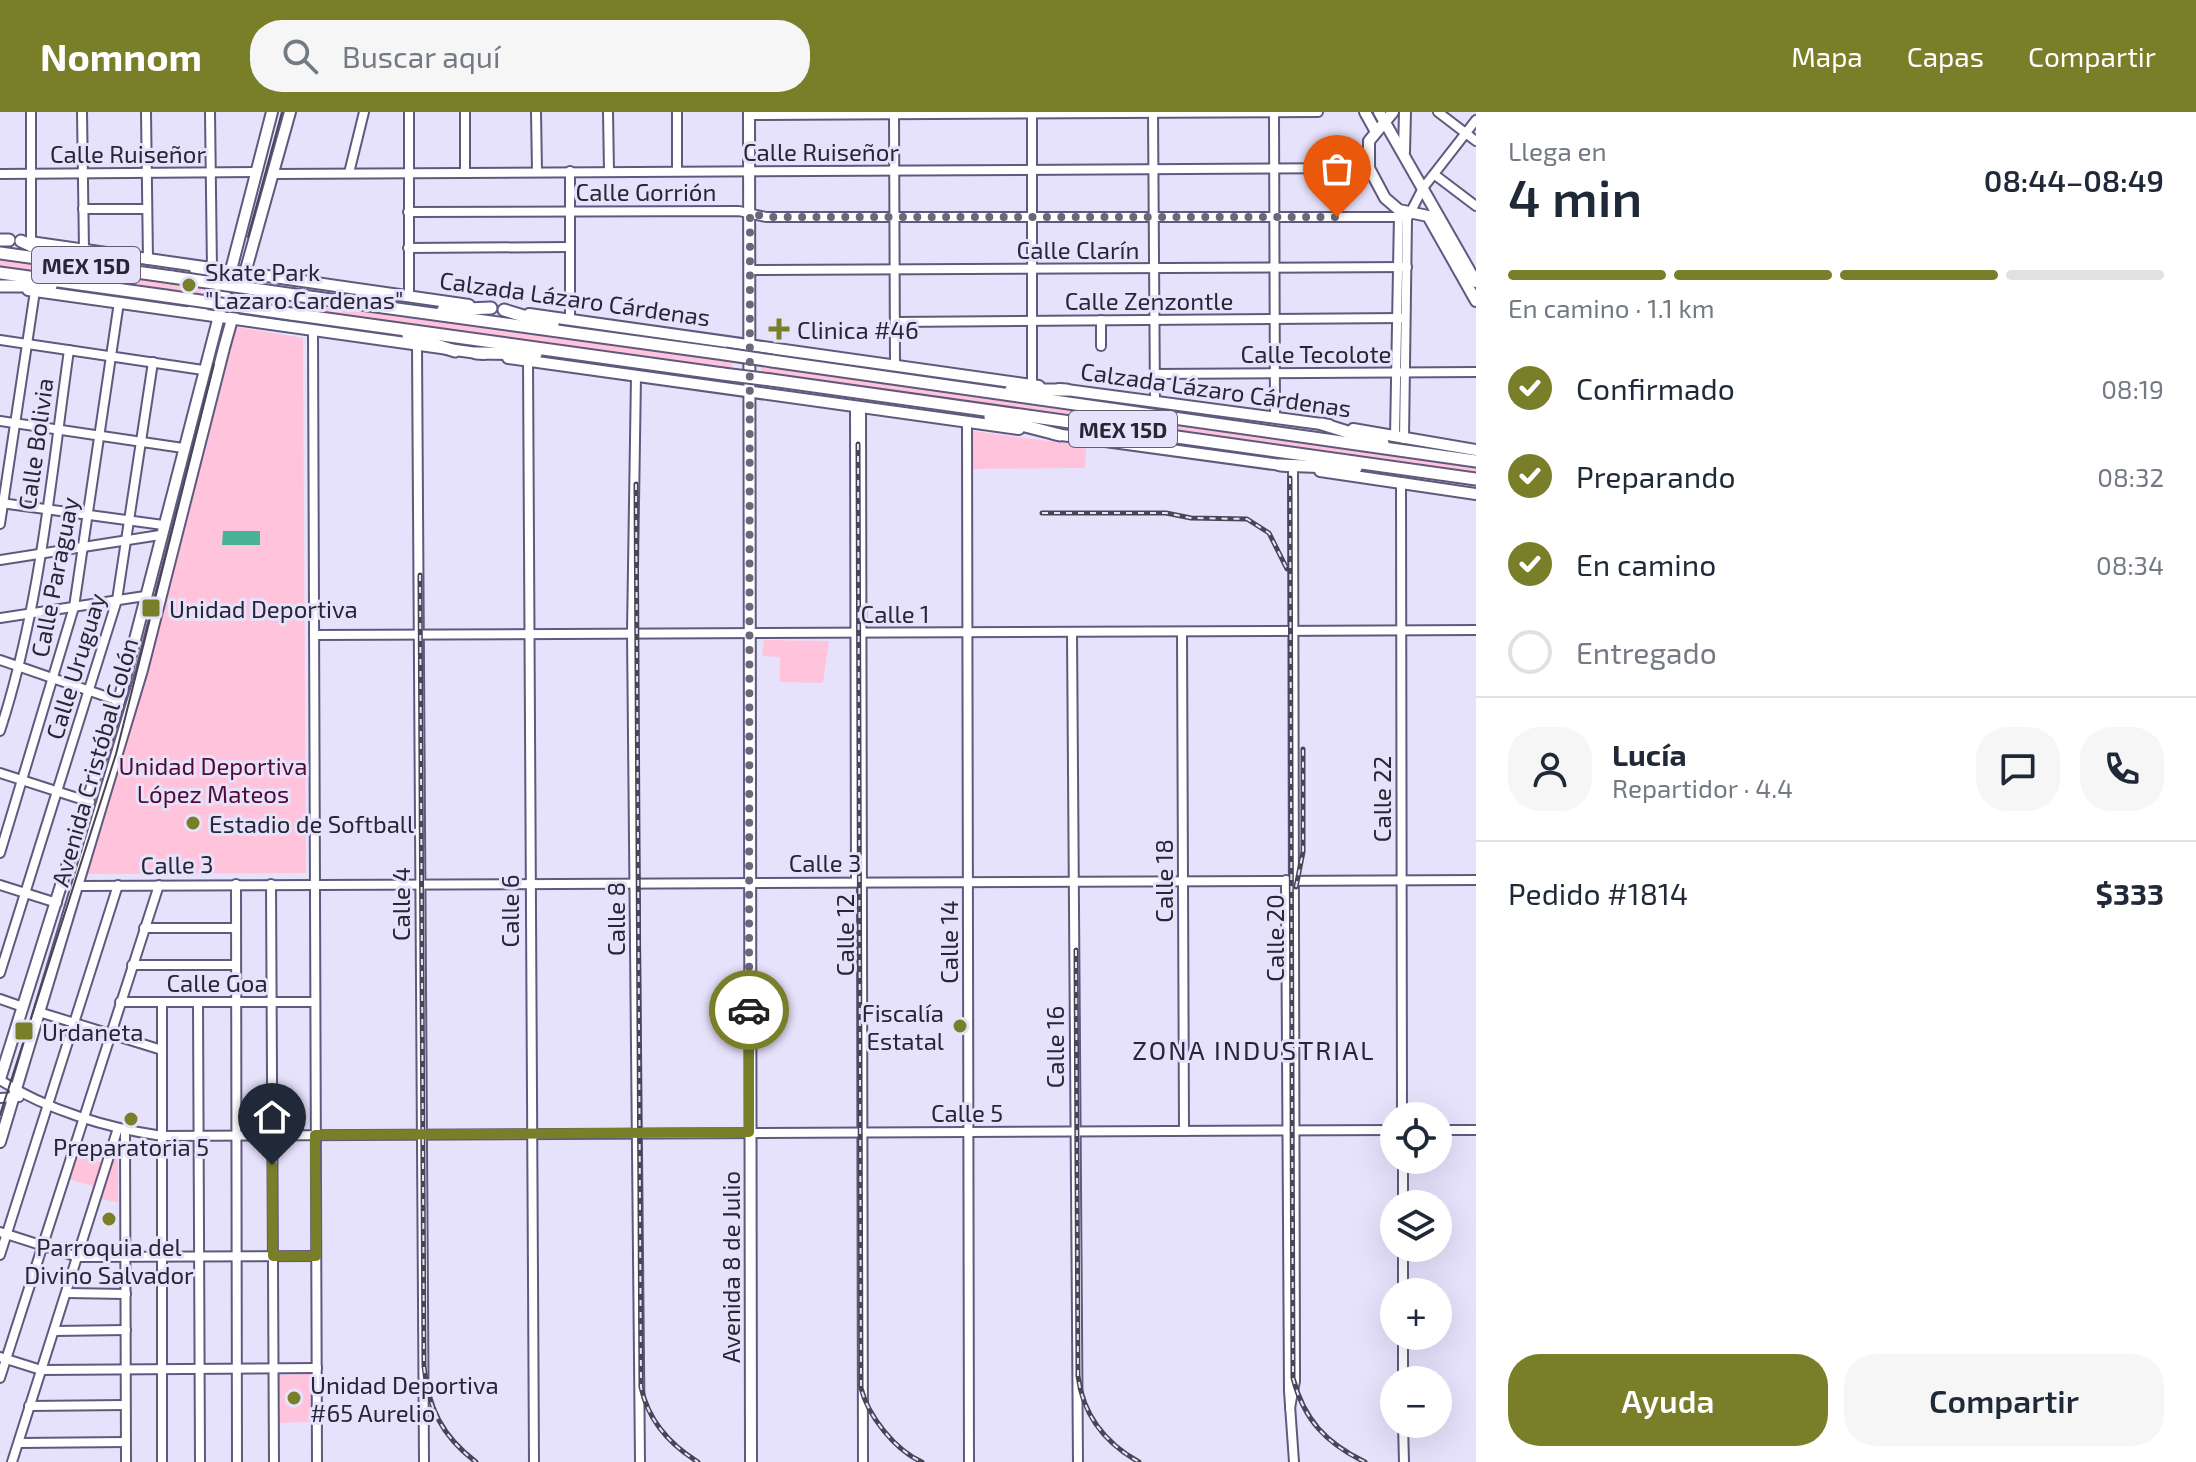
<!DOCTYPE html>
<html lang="es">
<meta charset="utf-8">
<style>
body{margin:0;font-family:"Exo 2",sans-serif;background:#f6f6f7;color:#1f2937;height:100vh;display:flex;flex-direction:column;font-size:30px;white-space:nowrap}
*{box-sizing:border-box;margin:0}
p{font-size:26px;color:#747a83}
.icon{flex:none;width:44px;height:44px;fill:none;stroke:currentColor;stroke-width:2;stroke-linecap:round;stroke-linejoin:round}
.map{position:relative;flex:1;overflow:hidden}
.drawer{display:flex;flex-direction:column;background:#fff;width:720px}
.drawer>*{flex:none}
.tools{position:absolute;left:1380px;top:990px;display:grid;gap:16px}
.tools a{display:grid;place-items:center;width:72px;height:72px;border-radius:50%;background:#fff;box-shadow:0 8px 32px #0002;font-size:40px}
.pin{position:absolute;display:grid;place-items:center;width:68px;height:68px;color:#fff;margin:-82px -34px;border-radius:50% 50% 50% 0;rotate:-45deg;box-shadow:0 0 8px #0007}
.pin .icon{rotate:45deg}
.courier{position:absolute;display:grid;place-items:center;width:80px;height:80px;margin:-40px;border:6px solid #797f29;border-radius:50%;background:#fff;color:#222;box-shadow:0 2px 10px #0007}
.head em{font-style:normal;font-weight:600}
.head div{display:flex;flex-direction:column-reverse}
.head{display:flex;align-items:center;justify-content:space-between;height:136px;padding:0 32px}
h1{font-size:52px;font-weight:600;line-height:60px}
.bar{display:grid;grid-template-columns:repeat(4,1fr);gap:12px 8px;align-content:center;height:96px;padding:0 32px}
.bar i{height:10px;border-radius:6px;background:#e0e1e3}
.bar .active{background:#797f29}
.bar p{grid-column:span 4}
.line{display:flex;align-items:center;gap:20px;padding:0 32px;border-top:2px solid #e0e1e3}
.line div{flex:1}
.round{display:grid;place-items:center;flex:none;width:84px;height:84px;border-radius:32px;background:#f6f6f7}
ol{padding:0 32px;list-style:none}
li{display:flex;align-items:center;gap:24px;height:88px}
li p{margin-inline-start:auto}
li .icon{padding:8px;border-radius:50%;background:#797f29;color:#fff;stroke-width:4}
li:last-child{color:#747a83}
li i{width:44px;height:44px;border:4px solid #e0e1e3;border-radius:50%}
.primary-button{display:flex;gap:16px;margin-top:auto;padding:16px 32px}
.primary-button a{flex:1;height:92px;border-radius:32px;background:#797f29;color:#fff;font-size:32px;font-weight:600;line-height:92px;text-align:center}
.primary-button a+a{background:#f6f6f7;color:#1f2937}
header{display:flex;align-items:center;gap:48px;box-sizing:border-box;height:112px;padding:0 40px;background:#797f29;color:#fff}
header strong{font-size:38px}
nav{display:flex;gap:44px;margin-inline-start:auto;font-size:28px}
.search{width:560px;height:72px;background:#f6f6f7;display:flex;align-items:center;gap:20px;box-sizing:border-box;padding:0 28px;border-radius:32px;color:#747a83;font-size:30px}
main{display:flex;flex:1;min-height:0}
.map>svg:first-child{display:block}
.green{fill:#ffc4db}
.water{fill:#47b296}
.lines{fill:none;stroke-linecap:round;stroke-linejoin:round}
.minor-casing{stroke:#60597e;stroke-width:12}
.major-casing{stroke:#60597e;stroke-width:14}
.highway-casing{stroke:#60597e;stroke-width:15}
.minor{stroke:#fff;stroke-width:8}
.major{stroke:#fff;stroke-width:10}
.highway{stroke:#fff;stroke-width:11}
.tram{stroke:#484557;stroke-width:2}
.rail-casing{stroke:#484557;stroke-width:5}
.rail{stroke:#e6e2fc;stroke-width:2;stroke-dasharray:6;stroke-linecap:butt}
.highway-bridge-casing{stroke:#60597e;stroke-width:15;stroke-linecap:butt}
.highway-bridge{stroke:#fff;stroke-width:11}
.done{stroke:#6a677b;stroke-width:8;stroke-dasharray:0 14.4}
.route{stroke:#797f29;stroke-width:10}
.poi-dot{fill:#797f29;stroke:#e6e2fc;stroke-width:3}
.labels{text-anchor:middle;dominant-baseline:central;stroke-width:6;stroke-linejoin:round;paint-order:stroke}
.shield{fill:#e6e2fc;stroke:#615e71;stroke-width:2}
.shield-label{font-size:22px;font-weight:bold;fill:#282535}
.street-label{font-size:24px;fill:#282535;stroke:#e6e2fc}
.poi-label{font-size:24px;fill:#282535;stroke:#e6e2fc;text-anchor:start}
.park-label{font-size:24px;fill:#530a32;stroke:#e6e2fc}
.neighbourhood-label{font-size:26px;letter-spacing:2px;fill:#282535;stroke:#e6e2fc}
</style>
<header>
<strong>Nomnom</strong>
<div class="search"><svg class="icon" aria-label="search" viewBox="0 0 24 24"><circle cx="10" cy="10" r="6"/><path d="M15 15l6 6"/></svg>Buscar aquí</div>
<nav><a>Mapa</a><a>Capas</a><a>Compartir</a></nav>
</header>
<main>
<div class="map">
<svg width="1476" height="1350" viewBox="0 0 1476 1350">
<rect width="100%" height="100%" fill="#e6e2fc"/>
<g class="green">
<polygon points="48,137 142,152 200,167 201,180 196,192 0,157 0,147 177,171 68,147"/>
<polygon points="291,186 732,247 732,260 290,198"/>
<polygon points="237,215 303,226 306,761 87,762 136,594"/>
<polygon points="777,243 1023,276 971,274 777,247"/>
<polygon points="528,245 578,247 724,266 669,266"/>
<polygon points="761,252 1476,355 1476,365 761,263"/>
<polygon points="1010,281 1065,281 1322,314 1378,333"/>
<polygon points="841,282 939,296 1010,314 841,289"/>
<path d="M998 304 1351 354C1238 351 1108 333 998 304Z"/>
<polygon points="973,319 1086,334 1085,356 973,357"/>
<polygon points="1333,358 1392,359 1476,372 1476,378"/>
<polygon points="764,528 829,529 823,571 780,570 780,545 762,544"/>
<polygon points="115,1040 118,1041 118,1090 100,1087"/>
<polygon points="75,1042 104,1051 97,1075 68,1067"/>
<polygon points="310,1262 311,1310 277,1311 277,1263"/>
</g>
<polygon class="water" points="223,419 260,419 260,433 222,433"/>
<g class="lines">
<defs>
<g id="minor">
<polyline points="31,0 31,131"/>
<polyline points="82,0 84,138"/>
<polyline points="146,0 148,148"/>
<polyline points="210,0 212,158"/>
<polyline points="536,0 537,59"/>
<polyline points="608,0 609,59"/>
<polyline points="894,0 895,254"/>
<polyline points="1153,0 1155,290"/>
<polyline points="1274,0 1275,306"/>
<polyline points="1438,0 1476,29"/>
<polyline points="749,3 1318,0"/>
<polyline points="570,59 570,207"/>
<polyline points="677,59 677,0"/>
<polyline points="465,60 465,0"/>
<polyline points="349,61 364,0"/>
<polyline points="0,62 256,60"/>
<polyline points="273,62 1369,56"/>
<polyline points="1435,63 1476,94"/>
<polyline points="83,97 147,97"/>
<polyline points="408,100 739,99 766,105 1399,105 1410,100"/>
<polyline points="408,136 570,135"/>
<polyline points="750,158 1407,155"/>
<polyline points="409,185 409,0"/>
<polyline points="895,210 1404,206"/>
<polyline points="313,219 317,1350"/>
<polyline points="0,228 203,258"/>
<polyline points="417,234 424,1350"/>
<polyline points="1101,234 1101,208"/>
<polyline points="528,248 534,1350"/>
<polyline points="1155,262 1476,260"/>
<polyline points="636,264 632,520 640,1350"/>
<polyline points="1032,273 1032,0"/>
<polyline points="855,294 856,770"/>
<polyline points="861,295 863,1350"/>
<polyline points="0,309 183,336"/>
<polyline points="967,310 969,1350"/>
<polyline points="1395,325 1399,102"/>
<polyline points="1404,327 1407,107 1423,76 1476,8"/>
<polyline points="1401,370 1402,1004"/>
<polyline points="1,391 163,413"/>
<polyline points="0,412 35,179"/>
<polyline points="0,448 160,423"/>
<polyline points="0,506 145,484"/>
<polyline points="1072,520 1078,1350"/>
<polyline points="1182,520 1184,1019"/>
<polyline points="314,523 1476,518"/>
<polyline points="0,548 119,589"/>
<path d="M0 619C40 496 51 366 69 238"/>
<polyline points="0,661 90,690"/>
<polyline points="0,741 74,495 119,190"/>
<polyline points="1286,768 1289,1279 1294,1350"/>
<polyline points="236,772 237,1350"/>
<polyline points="271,772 274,1350"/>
<polyline points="0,773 57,791"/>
<polyline points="78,774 1476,768"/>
<polyline points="144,816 236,816"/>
<polyline points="132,853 235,853"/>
<polyline points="0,861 117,488 153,250"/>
<polyline points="0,887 23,895"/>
<polyline points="120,890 315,890"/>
<polyline points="162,890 162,1350"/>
<polyline points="198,890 200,1350"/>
<polyline points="42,901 162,938"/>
<path d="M0 968C47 998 107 1016 162 1024L1394 1018"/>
<polyline points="0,986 19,985"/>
<polyline points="125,1018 126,1350"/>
<polyline points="1438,1018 1476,1018"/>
<polyline points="1403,1048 1403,1092"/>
<polyline points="0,1120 78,1145 316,1144"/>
<polyline points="1403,1136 1403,1180"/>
<polyline points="0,1143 118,773"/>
<polyline points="67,1181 126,1182"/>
<polyline points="54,1219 126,1218"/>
<polyline points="1403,1224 1403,1268"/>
<polyline points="0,1245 41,1258 317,1256"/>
<polyline points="0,1266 159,773"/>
<polyline points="29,1294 125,1293"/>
<polyline points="1290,1296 1295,1269 1293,355"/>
<polyline points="1403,1312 1404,1350"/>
<polyline points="19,1331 125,1330"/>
<polyline points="12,1350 118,1016"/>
</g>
<g id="major">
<polyline points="749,0 751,1350"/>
<polyline points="1365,0 1375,18"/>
<polyline points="1379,0 1476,170"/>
<polyline points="1393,0 1369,29 1369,56 1385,86 1399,98 1428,104 1476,189"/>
<polyline points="1404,40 1405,0"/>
<polyline points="30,130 469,193"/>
<polyline points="28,178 484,242"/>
<polyline points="191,199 208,192 213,173 210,166 195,157"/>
<polyline points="529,202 1039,274"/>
<polyline points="508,246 1019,317"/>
<polyline points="1059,277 1329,313"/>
<polyline points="1353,317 1476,338"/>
<polyline points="1054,322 1288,354"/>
<polyline points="1320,359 1476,382"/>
<polyline points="0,967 119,589 272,0"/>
<polyline points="0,1030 142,558 224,236 290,0"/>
</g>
<g id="highway">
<polyline points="0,128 9,128"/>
<polyline points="21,129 56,145"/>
<polyline points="0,141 172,165"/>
<polyline points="0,161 166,184"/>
<polyline points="0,174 51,174"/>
<polyline points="295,183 725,242"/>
<polyline points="443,198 491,196"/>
<polyline points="504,198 553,213"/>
<polyline points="291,202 723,262"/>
<polyline points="408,224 455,239"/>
<polyline points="476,241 536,242"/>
<polyline points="772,249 1476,349"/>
<polyline points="771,268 1476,367"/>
<polyline points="1011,278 1067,278"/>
<polyline points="990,305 1060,323"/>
<polyline points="1322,312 1383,331"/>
<polyline points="1280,353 1356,356"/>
</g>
</defs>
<use href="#minor" class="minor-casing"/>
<use href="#major" class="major-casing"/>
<use href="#highway" class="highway-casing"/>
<use href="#minor" class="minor"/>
<use href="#major" class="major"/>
<use href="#highway" class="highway"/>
<g class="tram">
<polyline points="248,125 282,0"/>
<polyline points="0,1003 116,642 214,252"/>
</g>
<defs>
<g id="rail">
<path d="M858 332 861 1276C868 1304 895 1338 922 1350"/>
<path d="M1290 366 1293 1266C1304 1308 1326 1331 1365 1350"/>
<path d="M636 372 641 1275C648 1308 669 1332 698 1350"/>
<polyline points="1042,401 1166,401 1191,406 1247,407 1269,421 1287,457"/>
<path d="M420 463 424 1254C428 1296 442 1324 476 1350"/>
<polyline points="1296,775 1303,740 1303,637"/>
<path d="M1076 838 1078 1264C1083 1303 1105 1331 1139 1350"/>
</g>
</defs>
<use href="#rail" class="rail-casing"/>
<use href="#rail" class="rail"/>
<defs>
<g id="highway-bridge">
<polyline points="172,165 295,183"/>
<polyline points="166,184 291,202"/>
<polyline points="725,242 772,249"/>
<polyline points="723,262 771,268"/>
</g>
</defs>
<use href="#highway-bridge" class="highway-bridge-casing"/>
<use href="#highway-bridge" class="highway-bridge"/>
</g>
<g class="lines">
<polyline class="done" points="749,898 750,101 766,105 1337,105"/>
<polyline class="route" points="272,1053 273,1144 316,1144 315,1023 749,1020 749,898"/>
</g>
<g class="poi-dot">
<circle cx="189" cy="173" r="8"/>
<path d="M775 205h8v8h8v8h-8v8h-8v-8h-8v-8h8z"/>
<rect x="141" y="486" width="20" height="20" rx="4"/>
<circle cx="193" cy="711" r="8"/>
<circle cx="960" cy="914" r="8"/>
<rect x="14" y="909" width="20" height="20" rx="4"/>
<circle cx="131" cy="1007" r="8"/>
<circle cx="109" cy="1107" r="8"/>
<circle cx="294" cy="1286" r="8"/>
</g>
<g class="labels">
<g class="shield">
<rect x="32" y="135" width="108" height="36" rx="6"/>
<rect x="1069" y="299" width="108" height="36" rx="6"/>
</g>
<g class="shield-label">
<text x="86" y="153">MEX 15D</text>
<text x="1123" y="317">MEX 15D</text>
</g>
<g class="street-label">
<text x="821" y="39">Calle Ruiseñor</text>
<text x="128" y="41">Calle Ruiseñor</text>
<text x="646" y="79">Calle Gorrión</text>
<text x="1078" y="137">Calle Clarín</text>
<text transform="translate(575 186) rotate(8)">Calzada Lázaro Cárdenas</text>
<text x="1149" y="188">Calle Zenzontle</text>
<text x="1316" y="241">Calle Tecolote</text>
<text transform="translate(1216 277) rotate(8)">Calzada Lázaro Cárdenas</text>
<text transform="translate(35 332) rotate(-82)">Calle Bolivia</text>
<text transform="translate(54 465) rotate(-79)">Calle Paraguay</text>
<text x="895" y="501">Calle 1</text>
<text transform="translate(75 554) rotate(-73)">Calle Uruguay</text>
<text transform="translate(94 650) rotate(-74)">Avenida Cristóbal Colón</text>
<text transform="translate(1381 687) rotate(-90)">Calle 22</text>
<text x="825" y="750">Calle 3</text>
<text transform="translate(177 752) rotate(-1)">Calle 3</text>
<text transform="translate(1163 769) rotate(-90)">Calle 18</text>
<text transform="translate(400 792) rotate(-90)">Calle 4</text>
<text transform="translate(509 799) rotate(-90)">Calle 6</text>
<text transform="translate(615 807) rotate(-90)">Calle 8</text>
<text transform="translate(844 823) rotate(-90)">Calle 12</text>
<text transform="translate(1274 826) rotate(-90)">Calle 20</text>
<text transform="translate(948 830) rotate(-90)">Calle 14</text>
<text x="217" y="870">Calle Goa</text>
<text transform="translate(1054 935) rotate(-90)">Calle 16</text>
<text x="967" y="1000">Calle 5</text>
<text transform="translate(730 1155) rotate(-90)">Avenida 8 de Julio</text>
</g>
<g class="poi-label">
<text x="205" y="159">Skate Park<tspan x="205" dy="28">"Lazaro Cardenas"</tspan></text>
<text x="797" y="217">Clinica #46</text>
<text x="169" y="496">Unidad Deportiva</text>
<text x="209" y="711">Estadio de Softball</text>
<text x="944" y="900" text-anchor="end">Fiscalía<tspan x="944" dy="28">Estatal</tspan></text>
<text x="42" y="919">Urdaneta</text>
<text x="131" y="1034" text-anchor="middle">Preparatoria 5</text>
<text x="109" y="1134" text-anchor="middle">Parroquia del<tspan x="109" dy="28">Divino Salvador</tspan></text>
<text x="310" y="1272">Unidad Deportiva<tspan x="310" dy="28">#65 Aurelio</tspan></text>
</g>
<g class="park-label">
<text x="213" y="653">Unidad Deportiva<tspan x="213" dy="28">López Mateos</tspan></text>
</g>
<g class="neighbourhood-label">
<text x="1254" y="937">ZONA INDUSTRIAL</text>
</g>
</g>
</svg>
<div class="tools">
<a><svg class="icon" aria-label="locate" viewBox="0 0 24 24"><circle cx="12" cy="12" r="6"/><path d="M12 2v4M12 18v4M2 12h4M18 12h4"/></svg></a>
<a><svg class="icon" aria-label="layers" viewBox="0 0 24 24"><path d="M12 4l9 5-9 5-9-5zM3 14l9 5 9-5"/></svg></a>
<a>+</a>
<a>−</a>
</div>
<div class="pin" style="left:1337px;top:105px;background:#ea580c"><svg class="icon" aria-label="bag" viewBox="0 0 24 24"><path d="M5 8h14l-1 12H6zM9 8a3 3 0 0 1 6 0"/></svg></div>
<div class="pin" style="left:272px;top:1053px;background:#1f2937"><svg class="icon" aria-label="home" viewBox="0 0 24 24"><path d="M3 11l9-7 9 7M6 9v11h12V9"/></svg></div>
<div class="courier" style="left:749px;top:898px"><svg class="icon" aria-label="car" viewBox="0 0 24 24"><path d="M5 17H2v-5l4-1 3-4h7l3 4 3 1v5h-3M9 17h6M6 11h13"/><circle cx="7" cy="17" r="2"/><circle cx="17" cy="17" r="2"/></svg></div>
</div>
<section class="drawer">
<div class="head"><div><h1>4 min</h1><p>Llega en</p></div><em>08:44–08:49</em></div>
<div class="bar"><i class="active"></i><i class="active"></i><i class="active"></i><i></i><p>En camino · 1.1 km</p></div>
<ol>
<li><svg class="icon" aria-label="check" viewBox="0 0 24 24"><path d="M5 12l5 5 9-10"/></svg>Confirmado<p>08:19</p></li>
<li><svg class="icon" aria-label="check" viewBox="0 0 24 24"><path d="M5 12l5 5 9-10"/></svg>Preparando<p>08:32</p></li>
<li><svg class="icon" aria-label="check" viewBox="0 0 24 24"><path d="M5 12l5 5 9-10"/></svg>En camino<p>08:34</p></li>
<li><i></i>Entregado</li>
</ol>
<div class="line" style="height:144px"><a class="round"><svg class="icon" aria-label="person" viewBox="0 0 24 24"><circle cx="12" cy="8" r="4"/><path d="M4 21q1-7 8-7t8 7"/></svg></a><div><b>Lucía</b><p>Repartidor · 4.4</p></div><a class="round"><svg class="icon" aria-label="chat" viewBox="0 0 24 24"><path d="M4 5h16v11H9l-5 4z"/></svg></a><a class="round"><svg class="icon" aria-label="phone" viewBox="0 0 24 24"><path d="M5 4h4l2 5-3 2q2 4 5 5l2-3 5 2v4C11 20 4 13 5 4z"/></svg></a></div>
<div class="line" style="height:104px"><div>Pedido #1814</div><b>$333</b></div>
<div class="primary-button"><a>Ayuda</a><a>Compartir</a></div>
</section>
</main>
